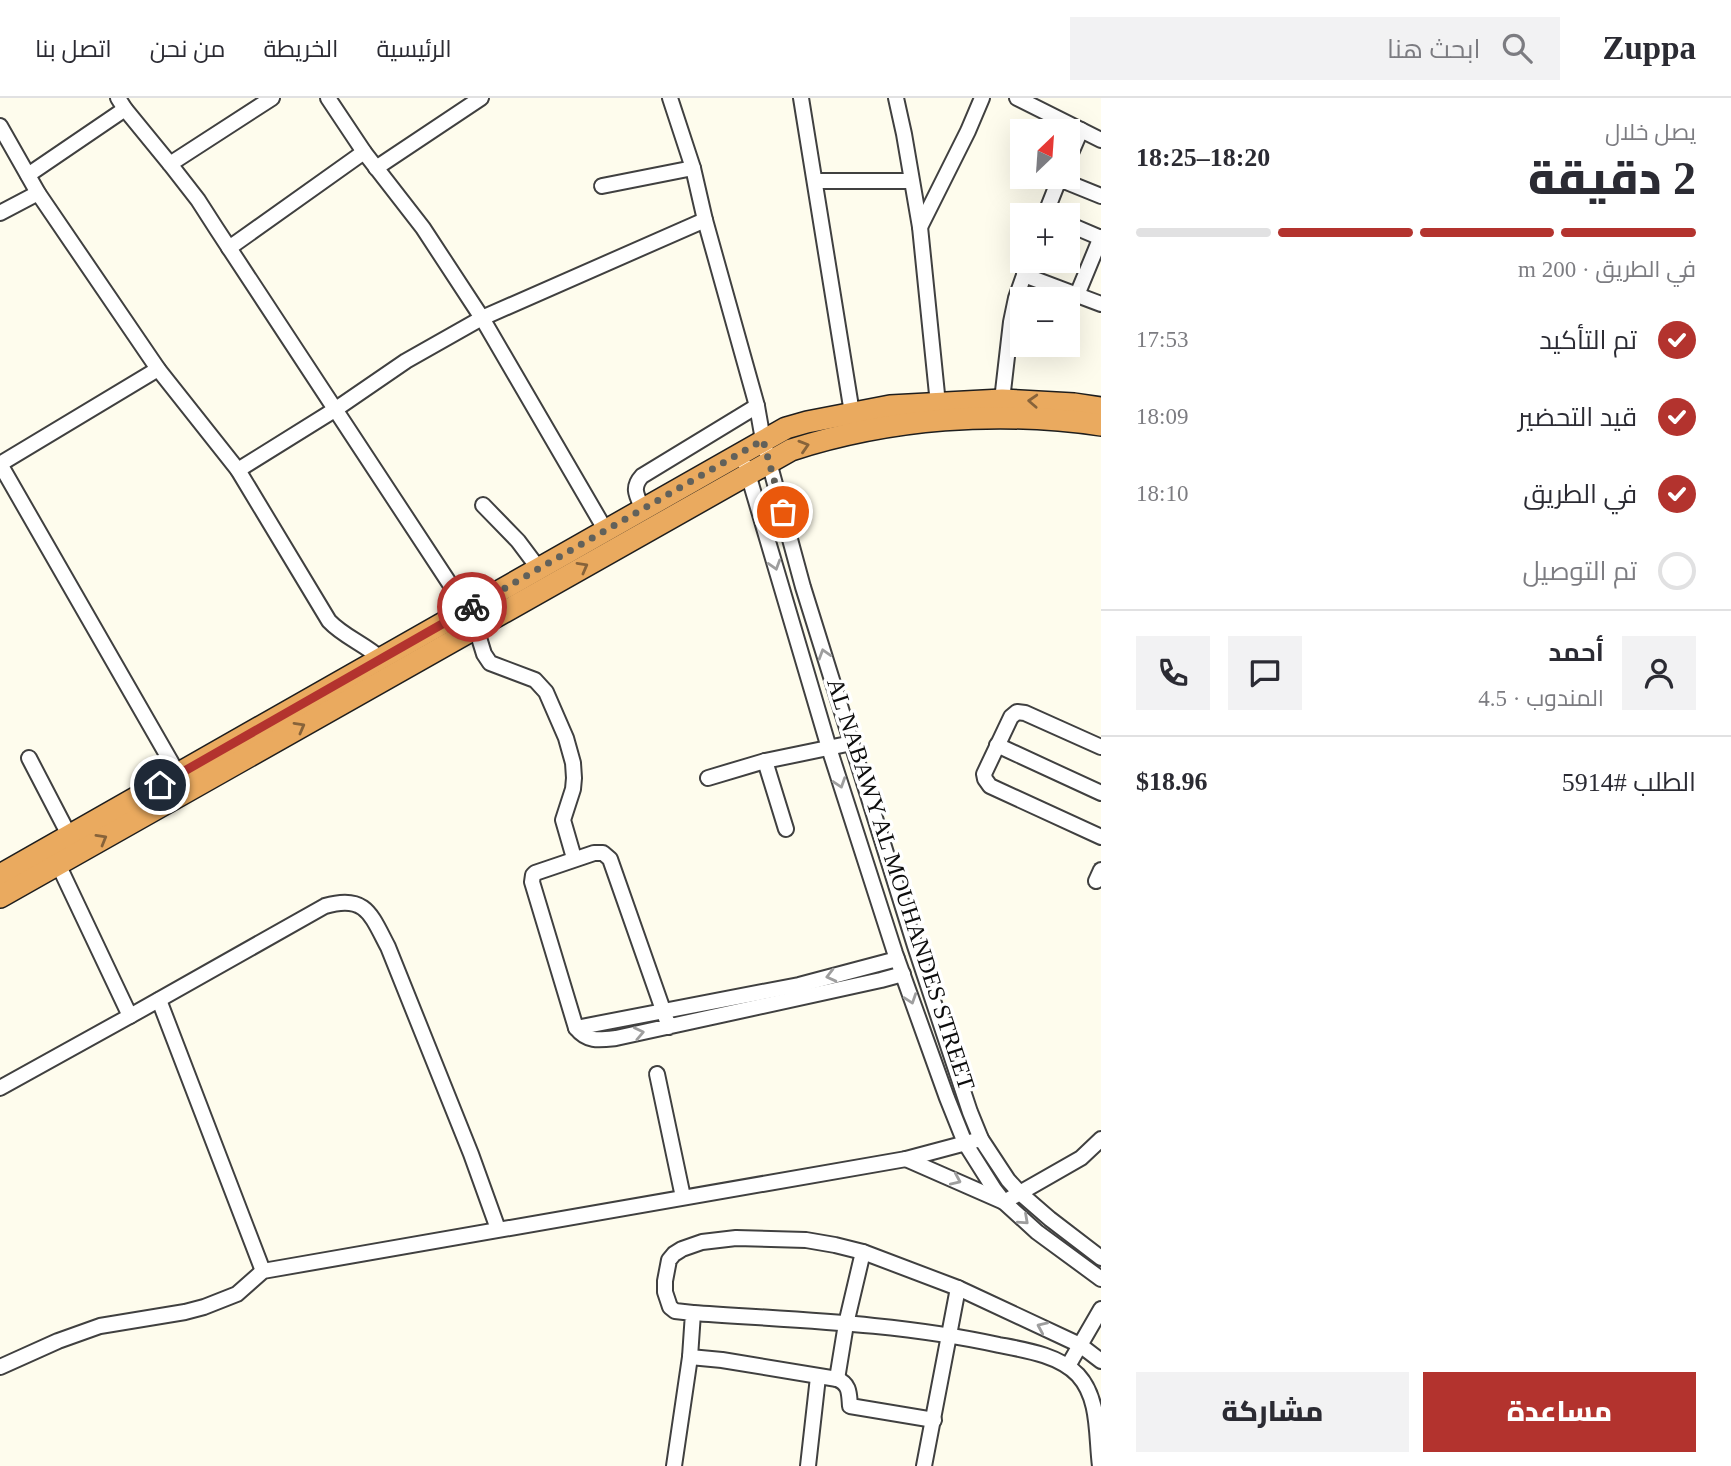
<!DOCTYPE html>
<html lang="ar">
<meta charset="utf-8">
<style>
body{margin:0;font-family:"Times New Roman",Cairo,serif;background:#f2f2f3;color:#2b2b33;direction:rtl;height:100vh;display:flex;flex-direction:column;font-size:26px;white-space:nowrap}
*{box-sizing:border-box;margin:0}
p{font-size:23px;color:#7c7c81}
.icon{flex:none;width:38px;height:38px;fill:none;stroke:currentColor;stroke-width:2;stroke-linecap:round;stroke-linejoin:round}
.map{position:relative;flex:1;overflow:hidden;direction:ltr}
.details{display:flex;flex-direction:column;background:#fff;width:630px}
.details>*{flex:none}
.needle{width:46px;rotate:25deg}
.tools{position:absolute;left:1010px;top:21px;display:grid;gap:14px}
.tools a{display:grid;place-items:center;width:70px;height:70px;border-radius:0px;background:#fff;box-shadow:0 7px 28px #0002;font-size:35px}
.pin{position:absolute;display:grid;place-items:center;width:60px;height:60px;color:#fff;margin:-30px;border:4px solid #fff;border-radius:50%;box-shadow:0 2px 7px #0007}
.courier{position:absolute;display:grid;place-items:center;width:70px;height:70px;margin:-35px;border:5px solid #b3332e;border-radius:50%;background:#fff;color:#222;box-shadow:0 2px 9px #0007}
.summary em{font-style:normal;font-weight:800}
.summary div{display:flex;flex-direction:column-reverse}
.summary{display:flex;align-items:center;justify-content:space-between;height:119px;padding:0 35px}
h1{font-size:46px;font-weight:800;line-height:52px}
.bar{display:grid;grid-template-columns:repeat(4,1fr);gap:10px 7px;align-content:center;height:84px;padding:0 35px}
.bar i{height:9px;border-radius:5px;background:#e1e1e2}
.bar .on{background:#b3332e}
.bar p{grid-column:span 4}
.line{display:flex;align-items:center;gap:18px;padding:0 35px;border-top:2px solid #e1e1e2}
.line div{flex:1}
.round{display:grid;place-items:center;flex:none;width:74px;height:74px;border-radius:0px;background:#f2f2f3}
ol{padding:0 35px;list-style:none}
li{display:flex;align-items:center;gap:21px;height:77px}
li p{margin-inline-start:auto}
li .icon{padding:7px;border-radius:50%;background:#b3332e;color:#fff;stroke-width:4}
li:last-child{color:#7c7c81}
li i{width:38px;height:38px;border:4px solid #e1e1e2;border-radius:50%}
.action{display:flex;gap:14px;margin-top:auto;padding:14px 35px}
.action a{flex:1;height:80px;border-radius:0px;background:#b3332e;color:#fff;font-size:28px;font-weight:800;line-height:80px;text-align:center}
.action a+a{background:#f2f2f3;color:#2b2b33}
header{display:flex;align-items:center;gap:42px;box-sizing:border-box;height:98px;padding:0 35px;background:#fff;border-bottom:2px solid #e1e1e2}
header strong{font-size:33px}
nav{display:flex;gap:38px;margin-inline-start:auto;font-size:24px}
.search{width:490px;height:63px;background:#f2f2f3;display:flex;align-items:center;gap:18px;box-sizing:border-box;padding:0 24px;border-radius:0px;color:#7c7c81;font-size:26px}
main{display:flex;flex:1;min-height:0}
.map>svg:first-child{display:block}
.lines{fill:none;stroke-linecap:round;stroke-linejoin:round}
.minor-casing{stroke:#404040;stroke-width:18}
.highway-casing{stroke:#1e1e1e;stroke-width:24}
.minor{stroke:#fff;stroke-width:14}
.highway{stroke:#eaaa5f;stroke-width:21}
.oneway{stroke:#87633a}
.oneway2{stroke:#9e9e9e}
.done{stroke:#61615b;stroke-width:7;stroke-dasharray:0 12.6}
.route{stroke:#b3332e;stroke-width:9}
.labels{text-anchor:middle;dominant-baseline:central;stroke-width:7;stroke-linejoin:round;paint-order:stroke}
.street-label{font-size:24px;fill:#0d0d0d;stroke:#fff}
</style>
<header>
<strong>Zuppa</strong>
<div class="search"><svg class="icon" aria-label="search" viewBox="0 0 24 24"><circle cx="10" cy="10" r="6"/><path d="M15 15l6 6"/></svg>ابحث هنا</div>
<nav><a>الرئيسية</a><a>الخريطة</a><a>من نحن</a><a>اتصل بنا</a></nav>
</header>
<main>
<section class="details">
<div class="summary"><div><h1>2 دقيقة</h1><p>يصل خلال</p></div><em>18:20–18:25</em></div>
<div class="bar"><i class="on"></i><i class="on"></i><i class="on"></i><i></i><p>في الطريق · 200 m</p></div>
<ol>
<li><svg class="icon" aria-label="check" viewBox="0 0 24 24"><path d="M5 12l5 5 9-10"/></svg>تم التأكيد<p>17:53</p></li>
<li><svg class="icon" aria-label="check" viewBox="0 0 24 24"><path d="M5 12l5 5 9-10"/></svg>قيد التحضير<p>18:09</p></li>
<li><svg class="icon" aria-label="check" viewBox="0 0 24 24"><path d="M5 12l5 5 9-10"/></svg>في الطريق<p>18:10</p></li>
<li><i></i>تم التوصيل</li>
</ol>
<div class="line" style="height:126px"><a class="round"><svg class="icon" aria-label="person" viewBox="0 0 24 24"><circle cx="12" cy="8" r="4"/><path d="M4 21q1-7 8-7t8 7"/></svg></a><div><b>أحمد</b><p>المندوب · 4.5</p></div><a class="round"><svg class="icon" aria-label="chat" viewBox="0 0 24 24"><path d="M4 5h16v11H9l-5 4z"/></svg></a><a class="round"><svg class="icon" aria-label="phone" viewBox="0 0 24 24"><path d="M5 4h4l2 5-3 2q2 4 5 5l2-3 5 2v4C11 20 4 13 5 4z"/></svg></a></div>
<div class="line" style="height:91px"><div>الطلب #5914</div><b>$18.96</b></div>
<div class="action"><a>مساعدة</a><a>مشاركة</a></div>
</section>
<div class="map">
<svg width="1101" height="1368" viewBox="0 0 1101 1368">
<rect width="100%" height="100%" fill="#fefced"/>
<g class="lines">
<defs>
<g id="minor">
<polyline points="118,0 125,11 170,66"/>
<polyline points="272,0 170,66 198,102 216,130 467,512 476,530 484,556 490,565 535,582 546,594 566,640 573,665 574,680 573,691 563,722 574,760"/>
<polyline points="328,0 364,54 423,130 482,220 606,433"/>
<polyline points="670,0 693,70 705,122 757,308 763,342 803,489 915,848 970,1014 981,1041 1008,1082 1020,1095 1050,1121 1101,1160"/>
<polyline points="801,0 852,315"/>
<polyline points="896,0 904,36 920,129 938,306"/>
<polyline points="1017,0 1101,42"/>
<path d="M0 28 38 95 158 271 238 372 329 523C344 539 365 546 381 561"/>
<polyline points="1068,62 1081,32"/>
<polyline points="376,70 481,0"/>
<polyline points="28,77 125,11"/>
<polyline points="1059,81 1101,98"/>
<polyline points="815,83 911,83"/>
<polyline points="602,88 693,70"/>
<polyline points="0,115 38,95"/>
<polyline points="1045,117 1060,79"/>
<polyline points="1068,126 1101,140"/>
<polyline points="920,129 968,33 982,0"/>
<polyline points="229,150 364,54"/>
<polyline points="1024,177 1101,206"/>
<polyline points="1077,197 1101,139"/>
<polyline points="1002,302 1011,224 1016,200 1029,163"/>
<polyline points="0,366 178,676"/>
<polyline points="0,366 158,271"/>
<polyline points="746,369 829,650 895,855 947,1000 965,1045 994,1091 1004,1104 1037,1134 1101,1181"/>
<polyline points="238,372 336,311 406,263 482,220 705,122"/>
<polyline points="483,407 518,443 539,471"/>
<path d="M643 411C637 398 631 390 642 378L757 308"/>
<polyline points="997,647 1101,695"/>
<polyline points="1101,649 1025,615 1017,614 1011,619 984,676 985,681 990,688 1101,739"/>
<polyline points="29,660 69,737"/>
<polyline points="765,663 786,731"/>
<polyline points="708,680 765,663 852,645"/>
<polyline points="1096,783 1101,772"/>
<polyline points="159,902 263,1173"/>
<path d="M130 918 325 808C366 796 371 817 388 849L471 1056 498 1131"/>
<path d="M669 929 610 761 603 755H594L535 775 533 777 532 784 576 930C587 944 599 942 616 940L881 882 903 876"/>
<polyline points="576,930 799,887 897,861"/>
<polyline points="657,976 683,1099"/>
<polyline points="0,990 130,918 58,766"/>
<polyline points="906,1061 1004,1104 1081,1060 1101,1041"/>
<path d="M693 1215C795 1222 899 1225 999 1247 1025 1252 1059 1257 1078 1277 1100 1301 1096 1338 1100 1368"/>
<path d="M690 1259 722 1262 837 1281C850 1286 849 1296 850 1308L934 1322"/>
<polyline points="1068,1268 1101,1211"/>
<polyline points="0,1269 58,1243 100,1228 185,1214 204,1209 237,1196 263,1173 906,1061 981,1041"/>
<polyline points="837,1281 846,1226 863,1154"/>
<polyline points="674,1368 690,1259 693,1215 675,1213 670,1209 665,1194 665,1183 669,1162 674,1156 682,1151 702,1144 736,1140 806,1142 835,1147 863,1154 958,1190 1080,1247 1101,1263"/>
<polyline points="808,1368 818,1279"/>
<polyline points="924,1368 958,1190"/>
</g>
<g id="highway">
<polyline points="0,777 786,330 807,324 890,308 1002,302 1074,306 1101,310"/>
<path d="M0 799 791 352C890 320 998 312 1101 327"/>
</g>
</defs>
<use href="#minor" class="minor-casing"/>
<use href="#highway" class="highway-casing"/>
<use href="#minor" class="minor"/>
<use href="#highway" class="highway"/>
</g>
<defs><path id="oneway-chevron" d="M-2-3.5L2.5 0L-2 3.5" fill="none" stroke-width="1.6" stroke-linecap="round" stroke-linejoin="round" transform="scale(1.75)"/></defs>
<g class="oneway">
<use href="#oneway-chevron" transform="translate(1033 303) rotate(-177)"/>
<use href="#oneway-chevron" transform="translate(804 348) rotate(-17)"/>
<use href="#oneway-chevron" transform="translate(583 469) rotate(-29)"/>
<use href="#oneway-chevron" transform="translate(300 629) rotate(-29)"/>
<use href="#oneway-chevron" transform="translate(102 741) rotate(-30)"/>
</g>
<g class="oneway2">
<use href="#oneway-chevron" transform="translate(775 467) rotate(73)"/>
<use href="#oneway-chevron" transform="translate(824 556) rotate(-107)"/>
<use href="#oneway-chevron" transform="translate(840 685) rotate(72)"/>
<use href="#oneway-chevron" transform="translate(831 878) rotate(166)"/>
<use href="#oneway-chevron" transform="translate(911 901) rotate(71)"/>
<use href="#oneway-chevron" transform="translate(639 935) rotate(-12)"/>
<use href="#oneway-chevron" transform="translate(956 1082) rotate(24)"/>
<use href="#oneway-chevron" transform="translate(1024 1122) rotate(42)"/>
<use href="#oneway-chevron" transform="translate(1042 1229) rotate(-156)"/>
</g>
<g class="lines">
<polyline class="done" points="472,509 763,342 783,414"/>
<polyline class="route" points="160,687 472,509"/>
</g>
<g class="labels">
<g class="street-label">
<text transform="translate(901 786) rotate(72)">AL NABAWY AL MOUHANDES STREET</text>
</g>
</g>
</svg>
<div class="tools">
<a><svg class="needle" viewBox="-14 -14 28 28"><path d="M0-13l5 13h-10z" fill="#e53935"/><path d="M0 13l5-13h-10z" fill="#7c7c81"/></svg></a>
<a>+</a>
<a>−</a>
</div>
<div class="pin" style="left:783px;top:414px;background:#ea580c"><svg class="icon" aria-label="bag" viewBox="0 0 24 24"><path d="M5 8h14l-1 12H6zM9 8a3 3 0 0 1 6 0"/></svg></div>
<div class="pin" style="left:160px;top:687px;background:#1f2937"><svg class="icon" aria-label="home" viewBox="0 0 24 24"><path d="M3 11l9-7 9 7M6 9v11h12V9"/></svg></div>
<div class="courier" style="left:472px;top:509px"><svg class="icon" aria-label="bike" viewBox="0 0 24 24"><circle cx="6" cy="16" r="4"/><circle cx="18" cy="16" r="4"/><path d="M6 16l4-8h5l3 8M10 8l3 8H6M13 5h3"/></svg></div>
</div>
</main>
